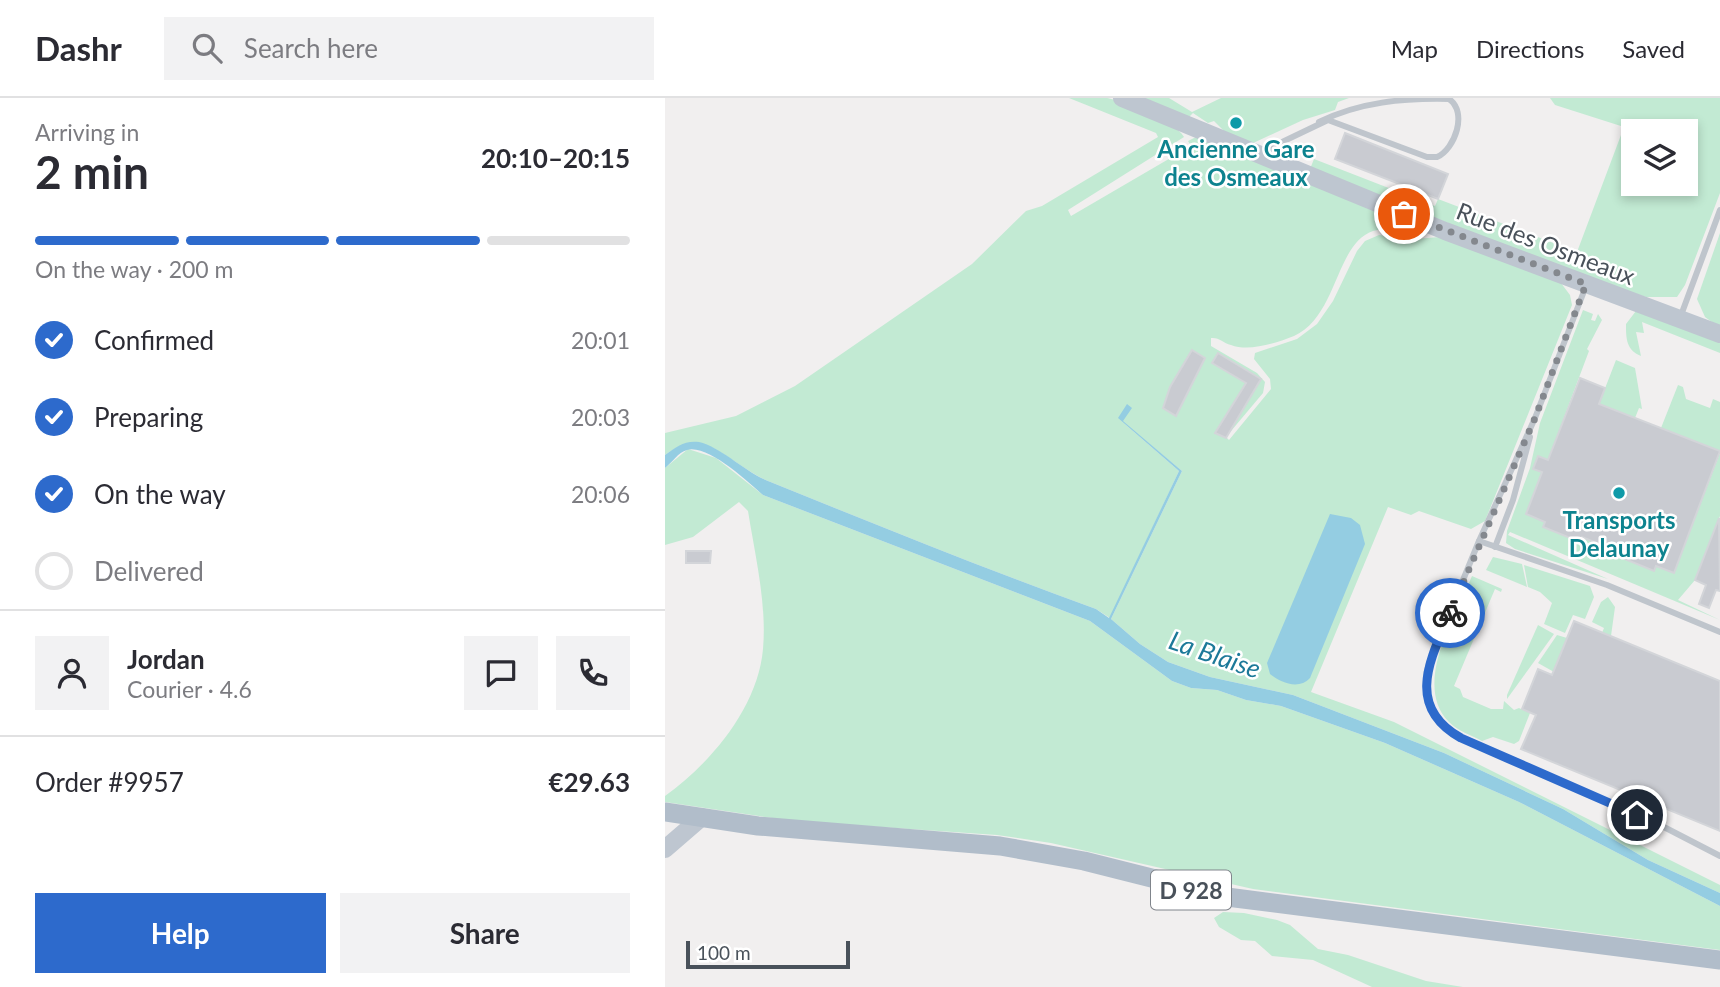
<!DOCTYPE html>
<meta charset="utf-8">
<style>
body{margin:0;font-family:Lato,sans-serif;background:#f2f2f3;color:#2b2b33;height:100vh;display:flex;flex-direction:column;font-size:26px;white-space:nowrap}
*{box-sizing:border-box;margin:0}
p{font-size:23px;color:#7c7c81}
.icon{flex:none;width:38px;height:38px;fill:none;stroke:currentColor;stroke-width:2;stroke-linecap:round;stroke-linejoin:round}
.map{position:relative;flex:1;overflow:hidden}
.details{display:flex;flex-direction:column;background:#fff;width:665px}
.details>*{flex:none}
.controls{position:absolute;left:956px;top:21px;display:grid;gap:14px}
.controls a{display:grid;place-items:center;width:77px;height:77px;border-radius:0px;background:#fff;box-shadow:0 4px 10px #0003;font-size:35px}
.scale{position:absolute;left:21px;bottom:18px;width:164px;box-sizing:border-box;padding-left:7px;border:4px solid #49515a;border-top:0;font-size:19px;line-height:24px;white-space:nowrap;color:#49515a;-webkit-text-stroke:5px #fff;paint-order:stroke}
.pin{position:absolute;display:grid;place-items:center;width:60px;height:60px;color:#fff;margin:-30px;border:4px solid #fff;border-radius:50%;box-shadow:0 2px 7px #0007}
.courier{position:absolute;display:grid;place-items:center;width:70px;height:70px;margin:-35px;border:5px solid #2d6acc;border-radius:50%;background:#fff;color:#222;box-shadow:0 2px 9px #0007}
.summary em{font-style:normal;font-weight:700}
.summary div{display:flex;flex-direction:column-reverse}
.summary{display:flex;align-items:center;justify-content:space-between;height:119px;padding:0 35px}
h1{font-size:46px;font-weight:700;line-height:52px}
.bar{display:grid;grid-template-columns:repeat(4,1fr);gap:10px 7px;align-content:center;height:84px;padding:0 35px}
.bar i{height:9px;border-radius:5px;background:#e1e1e2}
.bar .on{background:#2d6acc}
.bar p{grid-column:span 4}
.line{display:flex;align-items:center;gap:18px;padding:0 35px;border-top:2px solid #e1e1e2}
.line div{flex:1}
.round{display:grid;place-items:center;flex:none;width:74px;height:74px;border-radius:0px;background:#f2f2f3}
ol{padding:0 35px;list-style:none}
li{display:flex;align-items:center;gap:21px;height:77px}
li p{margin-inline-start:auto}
li .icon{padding:7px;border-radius:50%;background:#2d6acc;color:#fff;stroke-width:4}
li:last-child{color:#7c7c81}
li i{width:38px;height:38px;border:4px solid #e1e1e2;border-radius:50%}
.primary-button{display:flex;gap:14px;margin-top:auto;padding:14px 35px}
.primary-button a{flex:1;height:80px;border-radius:0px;background:#2d6acc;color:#fff;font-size:28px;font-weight:700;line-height:80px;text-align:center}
.primary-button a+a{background:#f2f2f3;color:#2b2b33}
header{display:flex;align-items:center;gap:42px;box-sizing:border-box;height:98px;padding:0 35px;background:#fff;border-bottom:2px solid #e1e1e2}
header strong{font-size:33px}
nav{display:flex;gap:38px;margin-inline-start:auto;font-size:24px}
.search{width:490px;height:63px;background:#f2f2f3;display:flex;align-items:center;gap:18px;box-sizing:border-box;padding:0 24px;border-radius:0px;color:#7c7c81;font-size:26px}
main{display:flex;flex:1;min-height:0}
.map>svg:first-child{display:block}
.green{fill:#c2ead3;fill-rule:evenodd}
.water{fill:#94cde2}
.building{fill:#c9cbd1;stroke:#d3d5d9;stroke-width:2}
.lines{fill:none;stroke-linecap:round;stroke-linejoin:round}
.lane{stroke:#bfc5cc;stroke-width:6}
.secondary{stroke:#bec6d0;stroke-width:18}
.primary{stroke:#b1bdca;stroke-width:19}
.done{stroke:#84888e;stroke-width:7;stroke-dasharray:0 12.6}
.route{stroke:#2d6acc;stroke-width:9}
.culture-dot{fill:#0f9aa8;stroke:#fff;stroke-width:2.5}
.labels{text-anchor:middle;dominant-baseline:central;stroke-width:5;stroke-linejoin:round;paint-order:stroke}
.shield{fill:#fff;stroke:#80858c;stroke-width:2}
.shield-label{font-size:23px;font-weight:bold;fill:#49515a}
.culture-label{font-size:24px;font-weight:bold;fill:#0d838f;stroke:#fff}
.street-label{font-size:24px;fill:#49515a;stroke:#fff}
.water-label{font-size:26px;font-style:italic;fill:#1c7999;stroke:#fff}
</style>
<header>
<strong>Dashr</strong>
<div class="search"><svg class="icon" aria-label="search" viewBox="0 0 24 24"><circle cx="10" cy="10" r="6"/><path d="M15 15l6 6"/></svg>Search here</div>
<nav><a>Map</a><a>Directions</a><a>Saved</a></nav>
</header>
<main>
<section class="details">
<div class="summary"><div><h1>2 min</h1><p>Arriving in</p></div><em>20:10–20:15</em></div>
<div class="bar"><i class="on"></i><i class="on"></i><i class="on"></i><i></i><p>On the way · 200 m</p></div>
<ol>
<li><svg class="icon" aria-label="check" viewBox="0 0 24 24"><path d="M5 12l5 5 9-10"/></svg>Confirmed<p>20:01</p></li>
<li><svg class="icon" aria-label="check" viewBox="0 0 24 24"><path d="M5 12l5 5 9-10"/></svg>Preparing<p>20:03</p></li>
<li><svg class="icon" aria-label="check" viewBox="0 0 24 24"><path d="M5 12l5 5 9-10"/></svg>On the way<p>20:06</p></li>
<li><i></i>Delivered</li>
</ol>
<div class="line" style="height:126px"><a class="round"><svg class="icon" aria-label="person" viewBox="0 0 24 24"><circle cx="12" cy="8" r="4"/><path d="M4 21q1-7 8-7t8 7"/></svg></a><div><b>Jordan</b><p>Courier · 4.6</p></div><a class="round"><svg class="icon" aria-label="chat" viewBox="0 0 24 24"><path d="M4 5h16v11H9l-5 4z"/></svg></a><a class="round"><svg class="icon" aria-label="phone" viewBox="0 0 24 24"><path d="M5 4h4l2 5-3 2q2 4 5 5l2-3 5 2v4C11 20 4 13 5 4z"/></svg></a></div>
<div class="line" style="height:91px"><div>Order #9957</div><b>€29.63</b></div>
<div class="primary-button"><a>Help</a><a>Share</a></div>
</section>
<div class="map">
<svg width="1055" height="889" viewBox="0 0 1055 889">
<rect width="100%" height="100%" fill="#f1efef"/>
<g class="green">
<path d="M404 0C416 0 430 0 442 0 457 3 514 26 519 39L403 112 406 118 526 48 523 43 533 38 759 133 756 137C741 139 723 128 708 133 670 146 673 218 629 238 612 245 584 254 566 247 558 245 554 239 546 240V248L592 275 600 284 598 295 561 339 564 342 606 291 605 281 589 261 590 255 632 241 652 226 668 203 692 153 700 143 714 137 750 141 775 139 896 185 905 197 907 207 820 423 806 431 754 413 746 417 723 409 646 594 729 624 1055 787V795L983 762 898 711 779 655 628 597 545 579 503 564 475 546 446 521 517 373 453 320 514 373 445 520 431 511C320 471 212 427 103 383 83 375 51 347 34 345 21 343 10 350 0 357V335L71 318 130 288 307 166 361 113 377 108 493 39 491 35Z"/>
<polygon points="475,0 504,0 527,14 556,0 684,0 673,4 670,12 638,22 586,46 568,42 549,23 543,25 528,15 524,19"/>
<path d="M885 0H1055V95L1020 187 1012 199H981L925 181 645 71 649 61 770 108 773 101 912 154 959 29 890 7ZM968 33H1020V86H968Z"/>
<polygon points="1055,135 1055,230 1040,219 1032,201"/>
<polygon points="918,212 928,216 926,222 930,223 933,216 937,222 922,251 924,253 883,362 869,371 877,374 861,416 880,424 878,429 915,444 917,439 952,453 950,458 988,472 991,468 1009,475 1055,355 1055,418 1030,482 1013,502 1055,522 845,434 843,437 943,481 850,451 841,445 842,433 865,370 875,325"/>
<path d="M971 213 1055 242V255L977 224 979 235 971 234 976 258C961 252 961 240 961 226Z"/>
<polygon points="951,262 970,270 977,311 974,310 970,320 934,306"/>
<polygon points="1013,287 1018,289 1021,301 1045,310 1048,301 1055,304 1055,353 996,330"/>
<path d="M23 351 51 360 98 397 425 523 507 583 526 590 552 592 581 602 616 608 720 645 854 704 1055 808V852L588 791 386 745 332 737 128 723 0 704V698C46 665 93 609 98 551 102 506 90 457 83 413L74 404 28 439 0 447V370Z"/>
<polygon points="828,459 857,466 862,489 821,472"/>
<polygon points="859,467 925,488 929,499 920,521 908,517 900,535 879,526 887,505 875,494 863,489"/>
<path d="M807 478 837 491 836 494 830 491 789 588 795 591 798 599 826 611H838L839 603 849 612 854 610 865 615 854 643 849 646 828 639 817 643C806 637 793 633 784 624 747 587 790 518 807 478Z"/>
<polygon points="943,499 950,509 946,538 937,535 939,530 927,524 936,504"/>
<polygon points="873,527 889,536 842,601 842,597"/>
<polygon points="892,537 902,540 889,574 873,565"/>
<polygon points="558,814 579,815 612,822 625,827 653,851 683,857 761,883 798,889 707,889 648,862 607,858 590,843 576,842 554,829 549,820"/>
</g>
<g class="water">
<path d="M462 306 467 310 458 323 517 373 446 521 475 546 503 564 545 579 628 597 779 655 898 711 983 762 1055 795V808L854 704 720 645 616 608 581 602 552 592 526 590 507 583 425 523 98 397C83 384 43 346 22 352 13 354 7 365 0 370V357C11 349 20 342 34 344 56 349 80 374 103 383 212 427 320 471 431 511L444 520 514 373 453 320Z"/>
<path d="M665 416 686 420 695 427 700 446 645 580C634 592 616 585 605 576L602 565Z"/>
</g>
<g class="building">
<polygon points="680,35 783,76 773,101 670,61"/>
<polygon points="527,252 540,260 511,318 498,310 505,289"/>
<polygon points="553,255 596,281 561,340 550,335 581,285 547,265"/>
<polygon points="915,280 940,290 934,306 1055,353 1009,475 991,468 989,473 950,457 952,453 917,439 915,444 878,429 880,424 861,416 877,374 868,371 873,358 883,362"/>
<polygon points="1054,420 1055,493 1051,492 1044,510 1034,506 1041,487 1030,482"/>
<polygon points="21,453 46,453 45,465 21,465"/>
<polygon points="909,523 1055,583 1055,733 856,651 871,617 857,611 873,571 887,577"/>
</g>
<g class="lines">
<g class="lane">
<path d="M596 54 663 22 762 59H772C790 51 803 14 784 1 739 0 694 4 654 24"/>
<polyline points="1015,220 1055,112"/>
<polyline points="814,443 870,320 921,188"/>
<polyline points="830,449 848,402 865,339"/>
<path d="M1055 534 942 487 814 443 764 565C755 591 766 620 788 636L997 728 1055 758"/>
</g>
<g class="secondary">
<polyline points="457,0 780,133 1055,236"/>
<polyline points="0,751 37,719"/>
</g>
<polyline class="primary" points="0,714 93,728 335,748 419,763 562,799 1055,862"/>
</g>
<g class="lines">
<polyline class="done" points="739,116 921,186 870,320 785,515"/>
<path class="route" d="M785 515C766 560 739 608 796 640L972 717"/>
</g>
<g class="culture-dot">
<circle cx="571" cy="25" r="7"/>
<circle cx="954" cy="395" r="7"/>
</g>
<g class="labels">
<rect class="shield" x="486" y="772.5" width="80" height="39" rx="5"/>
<g class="shield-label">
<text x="526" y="792">D 928</text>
</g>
<g class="culture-label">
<text x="571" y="50">Ancienne Gare<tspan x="571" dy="28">des Osmeaux</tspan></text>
<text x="954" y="421">Transports<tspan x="954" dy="28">Delaunay</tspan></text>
</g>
<g class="street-label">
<text transform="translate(881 145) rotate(21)">Rue des Osmeaux</text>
</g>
<g class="water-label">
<text transform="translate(550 556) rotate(19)">La Blaise</text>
</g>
</g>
</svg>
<div class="controls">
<a><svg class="icon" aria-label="layers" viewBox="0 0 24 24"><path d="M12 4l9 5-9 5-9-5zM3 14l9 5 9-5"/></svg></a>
</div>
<div class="scale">100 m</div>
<div class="pin" style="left:739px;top:116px;background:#ea580c"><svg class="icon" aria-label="bag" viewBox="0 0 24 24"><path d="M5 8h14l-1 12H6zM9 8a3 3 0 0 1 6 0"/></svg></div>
<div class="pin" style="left:972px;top:717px;background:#1f2937"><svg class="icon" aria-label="home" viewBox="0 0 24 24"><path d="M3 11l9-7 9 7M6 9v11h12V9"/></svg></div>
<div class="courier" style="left:785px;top:515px"><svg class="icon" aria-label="bike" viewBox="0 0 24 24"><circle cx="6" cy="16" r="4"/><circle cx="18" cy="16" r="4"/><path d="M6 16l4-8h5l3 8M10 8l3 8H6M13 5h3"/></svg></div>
</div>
</main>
